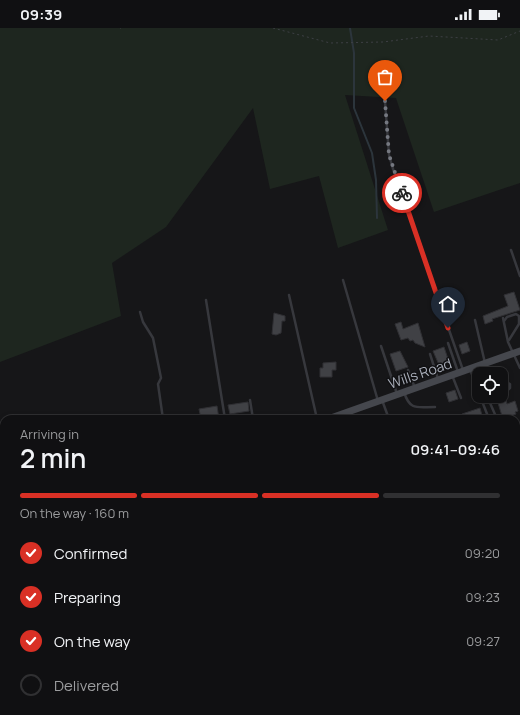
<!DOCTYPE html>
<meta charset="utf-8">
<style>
body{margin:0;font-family:Manrope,sans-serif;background:#19191b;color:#f1f3f6;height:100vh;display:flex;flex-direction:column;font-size:15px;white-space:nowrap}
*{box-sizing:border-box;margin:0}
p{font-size:13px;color:#9c9d9f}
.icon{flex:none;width:22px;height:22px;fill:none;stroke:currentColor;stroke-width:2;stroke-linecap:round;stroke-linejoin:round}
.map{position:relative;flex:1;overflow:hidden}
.sheet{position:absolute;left:0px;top:387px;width:520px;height:300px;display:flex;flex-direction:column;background:#101012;border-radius:12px 12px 0 0;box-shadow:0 2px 6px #0003,0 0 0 1px #303032}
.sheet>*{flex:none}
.buttons{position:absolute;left:472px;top:339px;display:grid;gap:8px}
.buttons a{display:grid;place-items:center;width:36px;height:36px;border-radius:8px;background:#101012;box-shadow:0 2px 6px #0003,0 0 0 1px #303032;font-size:20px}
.pin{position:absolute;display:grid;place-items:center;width:34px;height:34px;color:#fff;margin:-41px -17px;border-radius:50% 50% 50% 0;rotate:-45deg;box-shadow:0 0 4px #0007}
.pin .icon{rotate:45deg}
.courier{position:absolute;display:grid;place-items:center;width:40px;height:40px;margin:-20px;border:3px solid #d93025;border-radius:50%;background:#fff;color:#222;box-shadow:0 1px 5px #0007}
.headline em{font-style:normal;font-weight:600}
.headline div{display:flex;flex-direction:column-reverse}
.headline{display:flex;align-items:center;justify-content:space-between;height:68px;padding:0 20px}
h1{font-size:26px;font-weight:600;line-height:30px}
.bar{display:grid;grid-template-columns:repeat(4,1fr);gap:6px 4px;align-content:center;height:48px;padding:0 20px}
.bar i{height:5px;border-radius:3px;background:#303032}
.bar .selected{background:#d93025}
.bar p{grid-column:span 4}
ol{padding:0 20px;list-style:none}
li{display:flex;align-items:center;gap:12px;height:44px}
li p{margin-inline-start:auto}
li .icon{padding:4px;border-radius:50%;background:#d93025;color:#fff;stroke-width:4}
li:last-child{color:#9c9d9f}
li i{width:22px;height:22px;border:2px solid #303032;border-radius:50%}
.status{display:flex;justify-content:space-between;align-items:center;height:28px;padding:0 20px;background:#101012;direction:ltr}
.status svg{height:11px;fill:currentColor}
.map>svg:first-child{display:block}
.green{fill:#1e261f}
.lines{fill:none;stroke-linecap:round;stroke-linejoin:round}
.stream{stroke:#2c353c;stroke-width:2}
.building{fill:#404145;stroke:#303034}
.path{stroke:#3d3f44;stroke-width:1;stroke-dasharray:2 3;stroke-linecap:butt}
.lane{stroke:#37383d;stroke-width:2.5}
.street{stroke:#37383d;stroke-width:5}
.secondary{stroke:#45474d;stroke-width:7}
.done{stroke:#757880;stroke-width:4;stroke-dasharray:0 7.2}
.route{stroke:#d93025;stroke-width:5}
.labels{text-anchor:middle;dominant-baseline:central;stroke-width:3;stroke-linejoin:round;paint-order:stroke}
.street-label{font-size:14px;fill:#a8adb8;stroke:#111113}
</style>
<div class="status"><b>09:39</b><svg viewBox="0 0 49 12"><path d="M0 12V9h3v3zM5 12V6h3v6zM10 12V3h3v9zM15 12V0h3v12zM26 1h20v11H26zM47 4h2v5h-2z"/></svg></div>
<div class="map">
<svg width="520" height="687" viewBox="0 0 520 687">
<rect width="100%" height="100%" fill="#161618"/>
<g class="green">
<polygon points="0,0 520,0 520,155 434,184 396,70 345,67 388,202 338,220 319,148 270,161 253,80 166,199 112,235 121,288 0,334"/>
<polygon points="520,519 520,687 233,687 235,683 516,683 516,520"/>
<polygon points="25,683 117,683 116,687 25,687"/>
<polygon points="134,683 201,683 208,687 133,687"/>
</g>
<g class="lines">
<g class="stream">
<polyline points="350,0 354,25 354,80 372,125 376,152 377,190"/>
<polyline points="516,642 520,649"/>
<polyline points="153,683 156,687"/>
</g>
</g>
<g class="building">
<polygon points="514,264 520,282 492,291 493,293 485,296 483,288 508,278 504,267"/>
<polygon points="274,285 285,288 285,293 282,293 281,305 276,307 272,306"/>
<polygon points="401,294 403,301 418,295 425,319 415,315 413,312 410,313 408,310 401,312 395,296"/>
<polygon points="467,314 470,323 462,326 459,317"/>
<polygon points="444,319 449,334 439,337 433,323"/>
<polygon points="400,323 408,339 396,343 390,326"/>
<polygon points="336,334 336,342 332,342 332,349 320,349 320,340 323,340 323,335"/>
<polygon points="455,362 458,371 449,374 446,365"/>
<polygon points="506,372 507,376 515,373 518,383 515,384 516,386 503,391 498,375"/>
<polygon points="248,374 249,383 230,386 228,377"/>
<polygon points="217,378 219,391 201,391 199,381"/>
<polygon points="480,380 483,391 464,391 462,386"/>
</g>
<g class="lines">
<g class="path">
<polyline points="120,0 121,0"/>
<polyline points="273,0 330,15 383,14 429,8 498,12 520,3"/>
</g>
<g class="lane">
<polyline points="385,73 389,127 393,141 463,342"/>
<polyline points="511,222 520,248"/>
<polyline points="343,252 378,373"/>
<polyline points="289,267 317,391"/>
<polyline points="206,272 225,391"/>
<polyline points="140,284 143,294 153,310 161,350 158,356 163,391"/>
<polyline points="503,290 508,314 520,340"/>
<polyline points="475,292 485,335"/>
<polyline points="504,293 507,289 516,286 519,288 519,296 509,312"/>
<polyline points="448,315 458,344"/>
<polyline points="381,318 397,366"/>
<polyline points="430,326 438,351"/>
<polyline points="478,338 482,346"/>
<polyline points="470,341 479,365"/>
<polyline points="408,342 415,360"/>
<polyline points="452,347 461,370"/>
<polyline points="501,351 510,356 510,360 501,368"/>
<path d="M404 364C410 383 417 379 435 379"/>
<polyline points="480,368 489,391"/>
<polyline points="487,368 497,391"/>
<polyline points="250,372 253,391"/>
<polyline points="382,372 389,391"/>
<polyline points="490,374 501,368"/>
<polyline points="516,439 520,446"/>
<polyline points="516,467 519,473"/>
</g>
<polyline class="street" points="122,687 123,683"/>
<g class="secondary">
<polyline points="328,391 520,323"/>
<polyline points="0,507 4,505"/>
</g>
</g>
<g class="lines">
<polyline class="done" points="385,73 389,127 402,165"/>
<polyline class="route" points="402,165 448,300"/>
</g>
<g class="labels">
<g class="street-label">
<text transform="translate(420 345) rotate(-19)">Wills Road</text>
</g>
</g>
</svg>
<div class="buttons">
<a><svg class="icon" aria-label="locate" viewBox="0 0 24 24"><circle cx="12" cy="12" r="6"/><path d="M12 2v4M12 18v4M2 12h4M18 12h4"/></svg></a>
</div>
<div class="pin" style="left:385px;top:73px;background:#ea580c"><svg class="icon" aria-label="bag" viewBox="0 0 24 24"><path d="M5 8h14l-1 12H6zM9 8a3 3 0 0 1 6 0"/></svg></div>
<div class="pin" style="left:448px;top:300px;background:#1f2937"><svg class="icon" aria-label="home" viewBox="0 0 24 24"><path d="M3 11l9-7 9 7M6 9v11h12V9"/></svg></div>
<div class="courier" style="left:402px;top:165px"><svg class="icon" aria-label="bike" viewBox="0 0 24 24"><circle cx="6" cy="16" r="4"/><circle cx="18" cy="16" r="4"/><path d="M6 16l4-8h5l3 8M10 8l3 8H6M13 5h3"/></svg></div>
<section class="sheet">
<div class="headline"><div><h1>2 min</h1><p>Arriving in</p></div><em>09:41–09:46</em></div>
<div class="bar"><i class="selected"></i><i class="selected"></i><i class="selected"></i><i></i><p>On the way · 160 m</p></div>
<ol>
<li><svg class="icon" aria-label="check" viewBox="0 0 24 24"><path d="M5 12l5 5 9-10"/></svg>Confirmed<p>09:20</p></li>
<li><svg class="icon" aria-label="check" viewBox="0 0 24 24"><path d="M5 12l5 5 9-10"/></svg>Preparing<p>09:23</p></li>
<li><svg class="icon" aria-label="check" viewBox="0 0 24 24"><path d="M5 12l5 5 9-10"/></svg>On the way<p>09:27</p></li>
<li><i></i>Delivered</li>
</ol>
</section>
</div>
